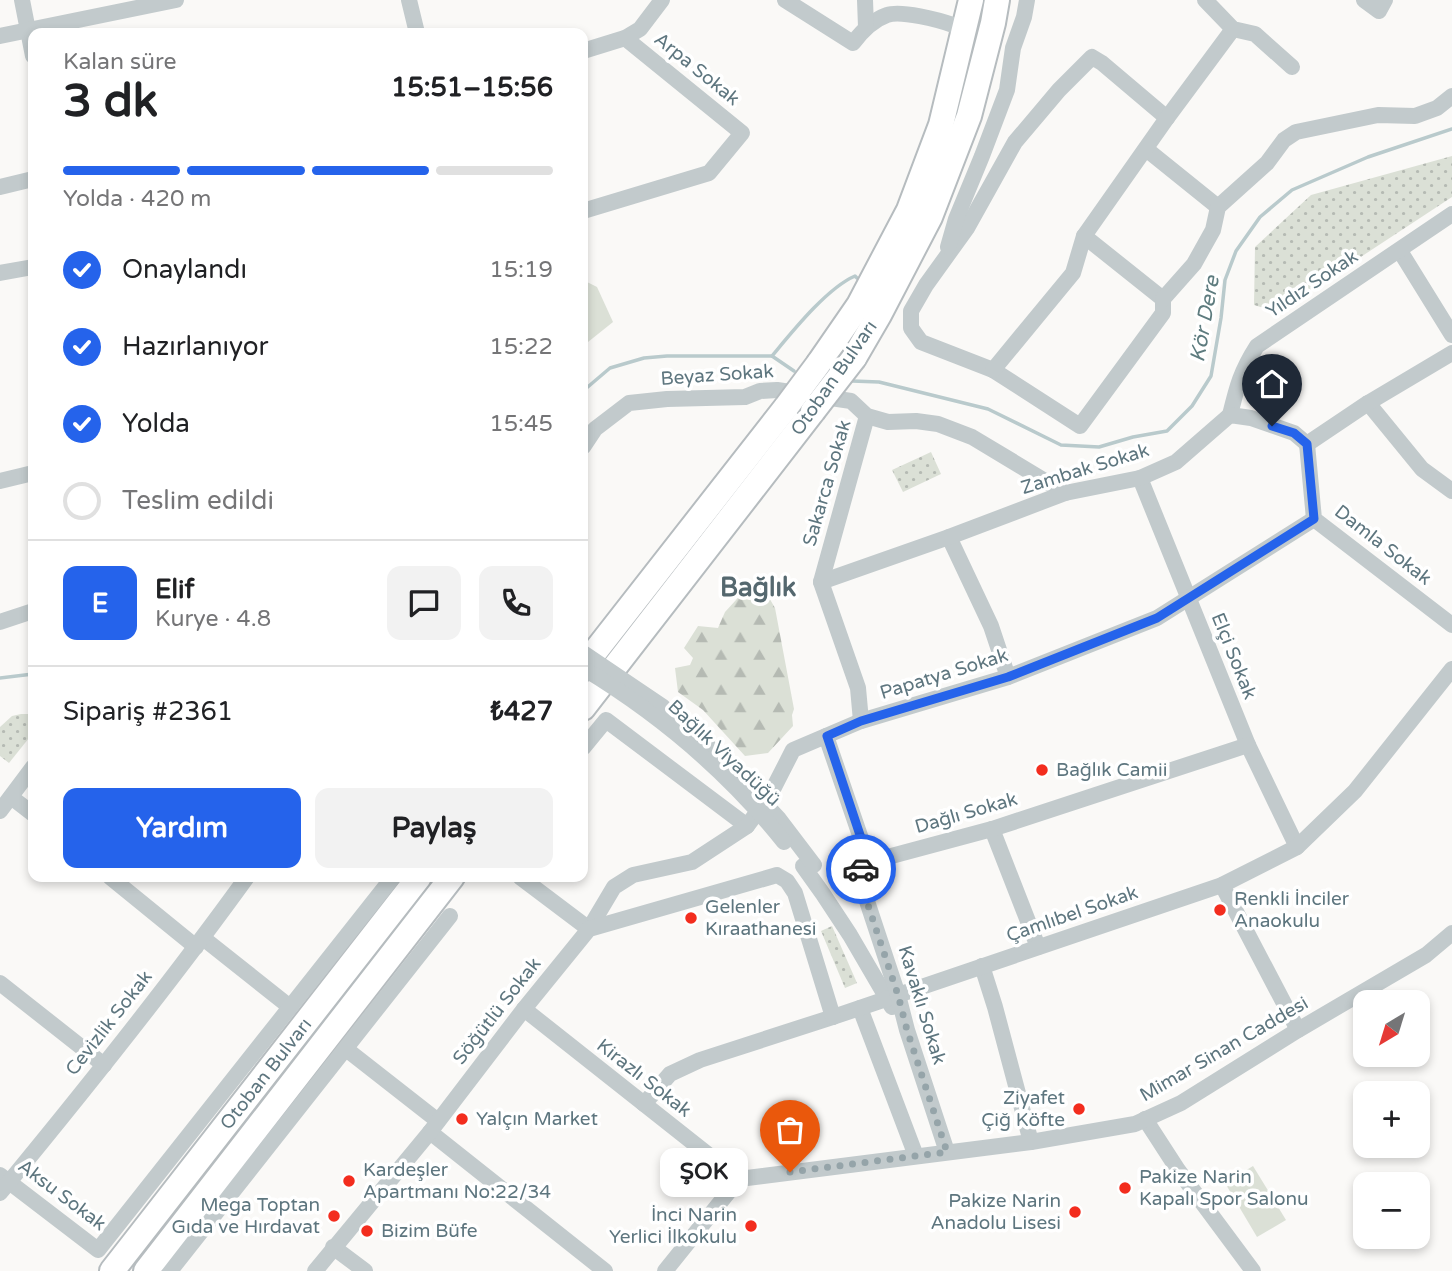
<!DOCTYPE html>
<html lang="tr">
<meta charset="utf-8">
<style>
body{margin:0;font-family:"Varela Round",sans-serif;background:#f2f2f2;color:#202124;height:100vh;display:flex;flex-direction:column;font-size:26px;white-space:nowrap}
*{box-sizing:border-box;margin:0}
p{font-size:23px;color:#757577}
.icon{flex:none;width:38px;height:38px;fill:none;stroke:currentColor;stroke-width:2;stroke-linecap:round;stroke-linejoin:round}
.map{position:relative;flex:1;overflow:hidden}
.details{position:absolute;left:28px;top:28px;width:560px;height:854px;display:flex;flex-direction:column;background:#fff;border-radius:14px;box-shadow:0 4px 10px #0003}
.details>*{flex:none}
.needle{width:46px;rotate:218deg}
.controls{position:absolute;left:1353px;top:990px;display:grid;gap:14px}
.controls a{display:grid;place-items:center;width:77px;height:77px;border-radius:14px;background:#fff;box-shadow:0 4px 10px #0003;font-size:35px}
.pin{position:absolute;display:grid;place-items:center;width:60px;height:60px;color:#fff;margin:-72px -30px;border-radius:50% 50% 50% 0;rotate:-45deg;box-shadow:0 0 7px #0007}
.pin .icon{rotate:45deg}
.courier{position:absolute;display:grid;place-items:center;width:70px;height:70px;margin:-35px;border:5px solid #2563eb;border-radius:50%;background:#fff;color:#222;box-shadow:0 2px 9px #0007}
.bubble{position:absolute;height:49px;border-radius:14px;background:#fff;box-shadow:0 4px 10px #0003;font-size:23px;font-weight:700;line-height:49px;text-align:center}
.summary em{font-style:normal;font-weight:700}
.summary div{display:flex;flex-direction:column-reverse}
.summary{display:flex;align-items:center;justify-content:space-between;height:119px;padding:0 35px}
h1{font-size:46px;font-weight:700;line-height:52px}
.bar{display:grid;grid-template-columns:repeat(4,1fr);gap:10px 7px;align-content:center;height:84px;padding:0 35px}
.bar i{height:9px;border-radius:5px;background:#e0e0e0}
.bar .current{background:#2563eb}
.bar p{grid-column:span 4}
.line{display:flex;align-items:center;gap:18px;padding:0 35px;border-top:2px solid #e0e0e0}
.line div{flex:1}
.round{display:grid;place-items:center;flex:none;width:74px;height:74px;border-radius:14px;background:#f2f2f2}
ol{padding:0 35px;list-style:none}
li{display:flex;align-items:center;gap:21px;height:77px}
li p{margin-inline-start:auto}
li .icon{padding:7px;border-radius:50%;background:#2563eb;color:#fff;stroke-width:4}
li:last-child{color:#757577}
li i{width:38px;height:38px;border:4px solid #e0e0e0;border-radius:50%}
.action{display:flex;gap:14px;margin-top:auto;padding:14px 35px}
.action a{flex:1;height:80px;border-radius:14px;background:#2563eb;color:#fff;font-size:28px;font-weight:700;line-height:80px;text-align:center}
.action a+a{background:#f2f2f2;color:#202124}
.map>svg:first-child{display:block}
.green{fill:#dbe0d6}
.forest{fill:url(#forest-firs)}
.park{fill:url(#park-dots)}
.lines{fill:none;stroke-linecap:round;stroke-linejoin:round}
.stream{stroke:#b9cacc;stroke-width:3.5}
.highway-casing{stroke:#b6bcbf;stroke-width:28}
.minor{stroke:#c2cacc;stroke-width:16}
.highway{stroke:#fff;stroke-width:24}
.highway-bridge-casing{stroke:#b6bcbf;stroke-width:28;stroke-linecap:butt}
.minor-bridge{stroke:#c2cacc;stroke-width:16}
.highway-bridge{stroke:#fff;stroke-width:24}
.done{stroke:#95a4a9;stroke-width:7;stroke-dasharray:0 12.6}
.route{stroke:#2563eb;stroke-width:9}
.poi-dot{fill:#f32d1e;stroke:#fff;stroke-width:2.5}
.labels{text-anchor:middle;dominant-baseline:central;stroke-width:7;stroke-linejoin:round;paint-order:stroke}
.street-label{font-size:19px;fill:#5e767f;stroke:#fff}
.poi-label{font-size:19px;fill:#5e767f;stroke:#fff;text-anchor:start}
.water-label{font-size:21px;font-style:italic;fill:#5d7b7e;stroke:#fff}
.district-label{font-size:26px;font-weight:bold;fill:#55686f;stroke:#fff}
</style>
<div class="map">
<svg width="1452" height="1271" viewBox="0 0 1452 1271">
<defs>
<pattern id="forest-firs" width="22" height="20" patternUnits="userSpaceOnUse" patternTransform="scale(1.75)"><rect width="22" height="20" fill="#dbe0d6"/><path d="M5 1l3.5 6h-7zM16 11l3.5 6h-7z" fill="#b5bab3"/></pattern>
<pattern id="park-dots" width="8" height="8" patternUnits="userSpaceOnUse" patternTransform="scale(1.75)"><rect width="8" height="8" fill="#dbe0d6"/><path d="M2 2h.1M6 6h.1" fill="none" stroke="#b5bab3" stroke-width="1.8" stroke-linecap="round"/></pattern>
</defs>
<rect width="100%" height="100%" fill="#faf9f7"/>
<g class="green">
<polygon points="583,280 597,287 613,322 583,346"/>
<polygon points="1253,1166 1286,1220 1257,1237 1225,1183"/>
</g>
<polygon class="forest" points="757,577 775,608 794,709 792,715 793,726 768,753 745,756 703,710 678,692 675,668 690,665 693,658 684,648 698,626 718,628 725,612"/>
<g class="park">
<polygon points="1452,156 1452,197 1277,312 1254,305 1255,247 1311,195"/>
<polygon points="931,452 941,474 903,492 892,470"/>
<polygon points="21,714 30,714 33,716 33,733 9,763 0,756 0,727 12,716"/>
<polygon points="832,926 857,983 845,988 821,931"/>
</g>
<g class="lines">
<g class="stream">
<path d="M772 356C792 332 827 288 855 276L857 278"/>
<polyline points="852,381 879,382 988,409 1061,445 1099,447 1133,437 1167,431 1192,406 1211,376 1221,318 1225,280 1236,251 1260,217 1292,190 1368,157 1452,129"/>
<polyline points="583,391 610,368 644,358 667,356 772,356 794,371"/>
<polyline points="0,678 33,674"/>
</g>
<defs>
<g id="highway">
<polyline points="854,358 879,315 930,217 969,116 993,23 997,0"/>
<polyline points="819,363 859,305 909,210 941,125 971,0"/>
<polyline points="583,667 787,406"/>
<polyline points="583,708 813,411"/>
<polyline points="112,1271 419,877"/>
<polyline points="146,1271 452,877"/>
</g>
</defs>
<use href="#highway" class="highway-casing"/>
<g class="minor">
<polyline points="22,0 33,56"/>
<polyline points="409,0 417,33"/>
<path d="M785 0 853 43C862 31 873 20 887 15 901 10 939 20 953 25"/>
<polyline points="865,0 866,27"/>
<polyline points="1205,0 1233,29 1255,34 1292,67"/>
<polyline points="1364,0 1379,11 1385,0"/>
<polyline points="0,36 176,0"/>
<polyline points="583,51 625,38 640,29 662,0"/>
<polyline points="1146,149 1218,207"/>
<polyline points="0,187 33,179"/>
<polyline points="583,211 709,173 742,133 625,38"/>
<polyline points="1084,236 1163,299 1163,313 1080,426 993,370 921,342 911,328 911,311 926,285 967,228 1015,142 1059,90 1092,57 1102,63 1167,118"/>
<polyline points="948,247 956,219 982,156 1007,90 1013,48 1024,17 1027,0"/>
<polyline points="1400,251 1452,335"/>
<polyline points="0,273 33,267"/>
<polyline points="1163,299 1194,264 1213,230 1218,207 1267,163 1284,140 1296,132 1378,115 1415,116 1437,108 1452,96"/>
<polyline points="993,370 1073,273 1084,236 1167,118 1233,29"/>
<polyline points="1368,403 1422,469 1452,491"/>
<path d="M1230 415C1237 386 1241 371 1257 346L1452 214"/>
<polyline points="1307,444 1314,519 1452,625"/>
<polyline points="1307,444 1368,403 1452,353"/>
<polyline points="583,447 595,429 629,403 667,399 745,397 760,391 777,390 851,401 867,416 888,422 916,421 938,424 972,437 1065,493"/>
<polyline points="1140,478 1248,745 1297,847"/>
<polyline points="0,481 33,473"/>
<polyline points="949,537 991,626 1008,677"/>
<polyline points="821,582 949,537 1065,493 1140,478 1176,462 1230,415 1251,418 1294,433 1307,444"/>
<polyline points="0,622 33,611"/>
<polyline points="861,721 858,688 821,582 867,416"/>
<polyline points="826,736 869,862"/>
<polyline points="583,748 606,720 747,826"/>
<polyline points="11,797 33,814"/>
<polyline points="0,811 33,767"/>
<polyline points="992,829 1038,947"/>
<polyline points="803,866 823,894 850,935 892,1007"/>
<polyline points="110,877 196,947"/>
<polyline points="520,877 589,929 614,887 633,875 692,862 747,826 770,795 793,750 861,721 1008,677 1157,618 1314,519"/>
<polyline points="1222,885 1298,1030"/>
<polyline points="203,938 290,1007"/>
<polyline points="982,966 995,1007 1031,1142"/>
<polyline points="0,983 104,1065"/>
<polyline points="860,1008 916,1156"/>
<polyline points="524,1009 739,1179"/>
<polyline points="346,1049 438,1121"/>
<polyline points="644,1104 670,1074 700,1060 833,1017 1222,885 1297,847 1355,791 1452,669"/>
<polyline points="1145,1119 1178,1170 1253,1271"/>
<polyline points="430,1132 605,1271"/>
<polyline points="947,1152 907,1030 898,995 857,871 869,862 992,829 1248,745"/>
<polyline points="0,1175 98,1250 393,877"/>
<path d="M0 1193C85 1090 169 985 247 877"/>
<polyline points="333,1247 365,1271"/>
<polyline points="170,1271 450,916"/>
<polyline points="315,1271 430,1132 524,1009 589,929 777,875 787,881 795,893 833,1017"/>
<polyline points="665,1271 739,1179 1031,1142 1135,1124 1181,1103 1298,1030 1426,955 1452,933"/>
</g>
<use href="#highway" class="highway"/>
<defs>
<g id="highway-bridge">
<polyline points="787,406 819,363"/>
<polyline points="813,411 854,358"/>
</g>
</defs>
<use href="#highway-bridge" class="highway-bridge-casing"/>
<g class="minor-bridge">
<polyline points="583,653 663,707 725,761 779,819 814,865"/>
<path d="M583 668C659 714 728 772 784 842"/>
</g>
<use href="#highway-bridge" class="highway-bridge"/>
</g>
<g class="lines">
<polyline class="done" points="790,1172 947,1152 907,1030 898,995 857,872 861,869"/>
<polyline class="route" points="861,869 869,862 827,736 861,721 1008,677 1157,618 1314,519 1307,444 1294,433 1272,426"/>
</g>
<g class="poi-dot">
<circle cx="1042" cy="770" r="7"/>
<circle cx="1220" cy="910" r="7"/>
<circle cx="691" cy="918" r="7"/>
<circle cx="1079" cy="1109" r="7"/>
<circle cx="462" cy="1119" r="7"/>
<circle cx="349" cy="1181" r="7"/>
<circle cx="1125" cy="1188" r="7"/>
<circle cx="1075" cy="1212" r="7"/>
<circle cx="334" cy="1216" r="7"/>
<circle cx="751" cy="1226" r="7"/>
<circle cx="367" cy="1231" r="7"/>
</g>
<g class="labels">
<g class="street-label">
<text transform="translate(697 69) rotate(39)">Arpa Sokak</text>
<text transform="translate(1312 284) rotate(-34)">Yıldız Sokak</text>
<text transform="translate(717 375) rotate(-4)">Beyaz Sokak</text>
<text transform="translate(834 378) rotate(-55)">Otoban Bulvarı</text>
<text transform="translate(1085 469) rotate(-17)">Zambak Sokak</text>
<text transform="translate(827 483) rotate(-74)">Sakarca Sokak</text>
<text transform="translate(1383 545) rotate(38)">Damla Sokak</text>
<text transform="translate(1234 656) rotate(68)">Elçi Sokak</text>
<text transform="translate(944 674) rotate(-17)">Papatya Sokak</text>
<text transform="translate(724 753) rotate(43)">Bağlık Viyadüğü</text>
<text transform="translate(966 813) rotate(-16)">Dağlı Sokak</text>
<text transform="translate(1072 914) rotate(-19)">Çamlıbel Sokak</text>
<text transform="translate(922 1005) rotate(73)">Kavaklı Sokak</text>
<text transform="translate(497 1011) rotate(-52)">Söğütlü Sokak</text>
<text transform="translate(109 1023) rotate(-52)">Cevizlik Sokak</text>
<text transform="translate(1224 1049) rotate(-30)">Mimar Sinan Caddesi</text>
<text transform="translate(266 1074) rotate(-52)">Otoban Bulvarı</text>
<text transform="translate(644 1078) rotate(38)">Kirazlı Sokak</text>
<text transform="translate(62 1195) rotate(37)">Aksu Sokak</text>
</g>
<g class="poi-label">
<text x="1056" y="770">Bağlık Camii</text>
<text x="1234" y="899">Renkli İnciler<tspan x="1234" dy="22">Anaokulu</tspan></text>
<text x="705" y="907">Gelenler<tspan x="705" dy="22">Kıraathanesi</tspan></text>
<text x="1065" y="1098" text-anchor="end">Ziyafet<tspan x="1065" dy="22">Çiğ Köfte</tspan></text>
<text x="476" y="1119">Yalçın Market</text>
<text x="363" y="1170">Kardeşler<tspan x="363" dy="22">Apartmanı No:22/34</tspan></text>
<text x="1139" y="1177">Pakize Narin<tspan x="1139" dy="22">Kapalı Spor Salonu</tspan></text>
<text x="1061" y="1201" text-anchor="end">Pakize Narin<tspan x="1061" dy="22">Anadolu Lisesi</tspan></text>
<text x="320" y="1205" text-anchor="end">Mega Toptan<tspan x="320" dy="22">Gıda ve Hırdavat</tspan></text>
<text x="737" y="1215" text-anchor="end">İnci Narin<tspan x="737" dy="22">Yerlici İlkokulu</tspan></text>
<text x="381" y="1231">Bizim Büfe</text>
</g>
<g class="water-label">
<text transform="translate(1205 319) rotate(-80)">Kör Dere</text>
</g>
<g class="district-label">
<text x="758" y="587">Bağlık</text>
</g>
</g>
</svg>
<div class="controls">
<a><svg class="needle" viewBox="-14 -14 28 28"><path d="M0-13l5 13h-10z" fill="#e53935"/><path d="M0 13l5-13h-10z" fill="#757577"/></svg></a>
<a>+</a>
<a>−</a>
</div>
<div class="pin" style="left:790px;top:1172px;background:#ea580c"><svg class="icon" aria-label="bag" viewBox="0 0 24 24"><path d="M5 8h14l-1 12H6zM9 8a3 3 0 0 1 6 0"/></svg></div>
<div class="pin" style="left:1272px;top:426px;background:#1f2937"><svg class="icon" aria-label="home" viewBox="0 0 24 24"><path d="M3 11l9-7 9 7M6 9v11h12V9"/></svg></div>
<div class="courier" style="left:861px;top:869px"><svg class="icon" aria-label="car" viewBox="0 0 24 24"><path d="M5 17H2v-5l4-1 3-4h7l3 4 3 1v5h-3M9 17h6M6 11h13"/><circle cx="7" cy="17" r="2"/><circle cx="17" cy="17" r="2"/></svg></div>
<div class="bubble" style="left:660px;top:1148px;width:88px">ŞOK</div>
<section class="details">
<div class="summary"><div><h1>3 dk</h1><p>Kalan süre</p></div><em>15:51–15:56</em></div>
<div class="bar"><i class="current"></i><i class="current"></i><i class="current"></i><i></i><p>Yolda · 420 m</p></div>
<ol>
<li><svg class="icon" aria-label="check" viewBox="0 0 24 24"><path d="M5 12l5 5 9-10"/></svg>Onaylandı<p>15:19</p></li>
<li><svg class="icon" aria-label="check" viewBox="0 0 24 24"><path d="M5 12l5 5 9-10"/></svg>Hazırlanıyor<p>15:22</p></li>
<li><svg class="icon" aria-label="check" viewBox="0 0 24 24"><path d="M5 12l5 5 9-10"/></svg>Yolda<p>15:45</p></li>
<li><i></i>Teslim edildi</li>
</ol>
<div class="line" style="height:126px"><b class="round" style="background:#2563eb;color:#fff">E</b><div><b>Elif</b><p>Kurye · 4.8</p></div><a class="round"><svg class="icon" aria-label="chat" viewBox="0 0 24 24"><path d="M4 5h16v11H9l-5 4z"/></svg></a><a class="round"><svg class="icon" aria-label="phone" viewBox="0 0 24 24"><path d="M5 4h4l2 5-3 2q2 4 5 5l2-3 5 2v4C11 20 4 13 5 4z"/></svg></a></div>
<div class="line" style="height:91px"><div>Sipariş #2361</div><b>₺427</b></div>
<div class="action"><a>Yardım</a><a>Paylaş</a></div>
</section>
</div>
